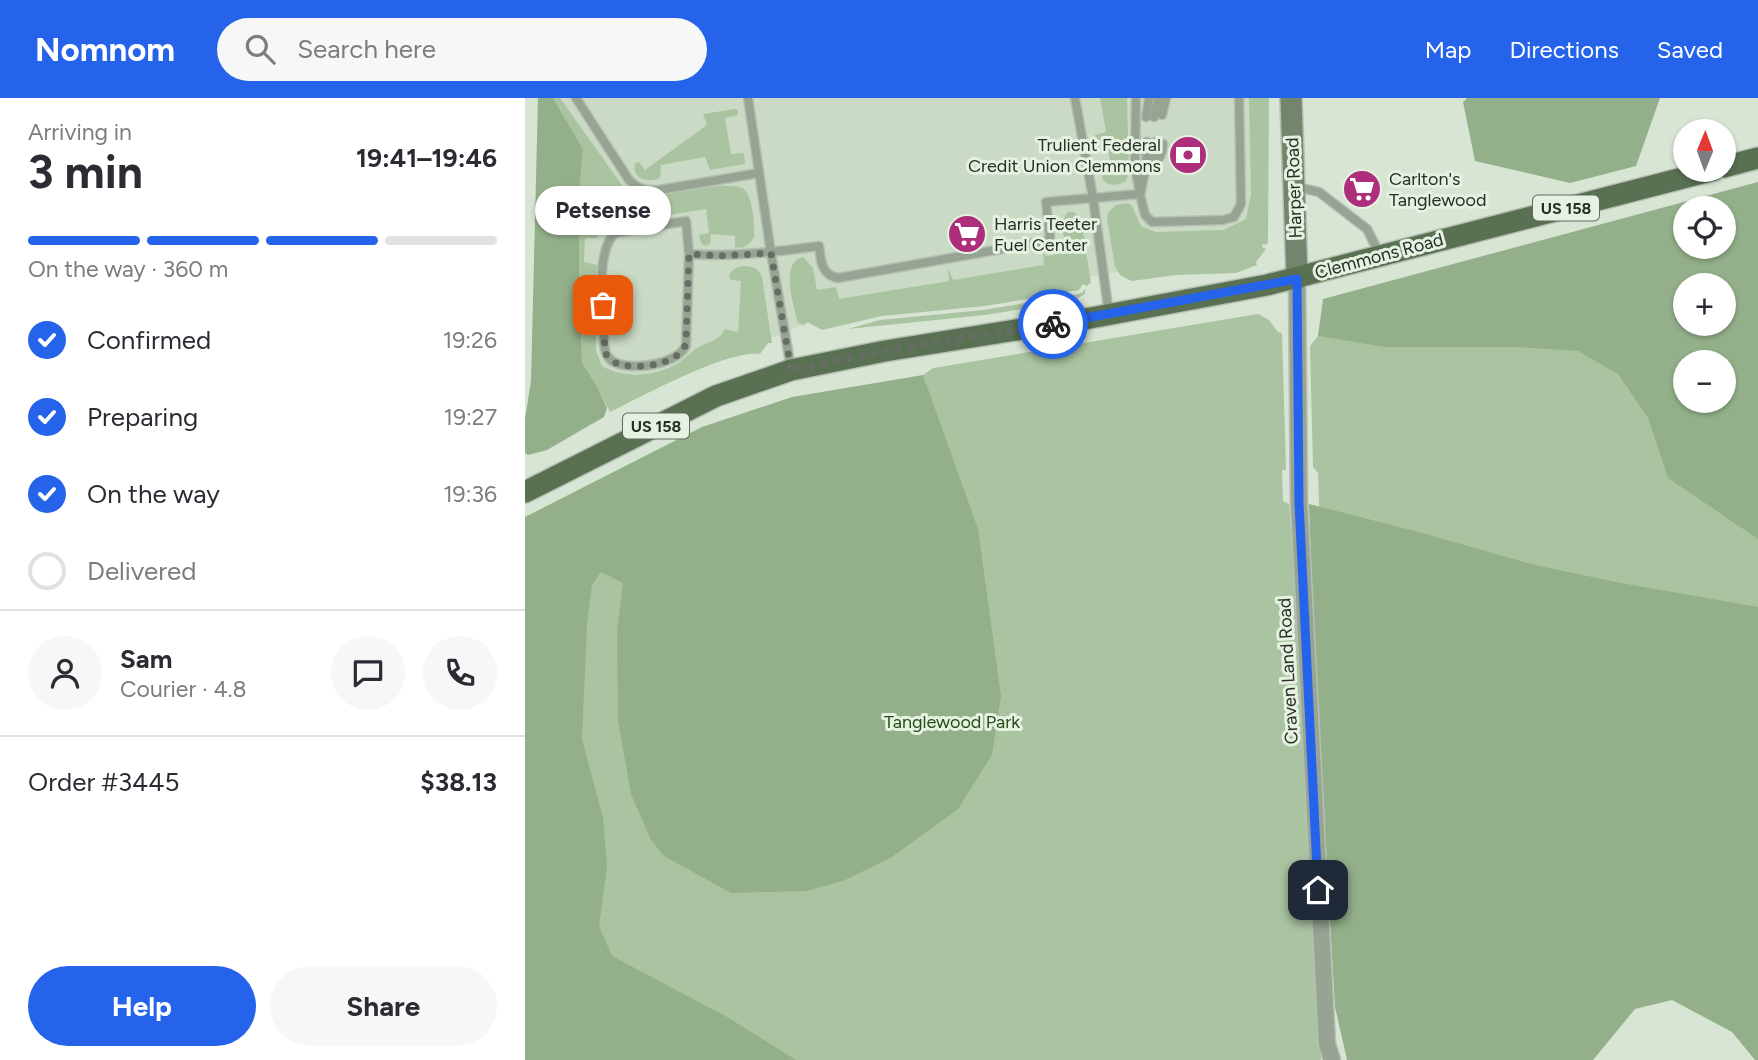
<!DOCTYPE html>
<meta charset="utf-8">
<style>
body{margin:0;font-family:Figtree,sans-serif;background:#f7f7f7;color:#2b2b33;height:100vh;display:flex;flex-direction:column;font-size:26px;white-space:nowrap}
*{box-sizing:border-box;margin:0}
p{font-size:23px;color:#7c7c81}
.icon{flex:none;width:38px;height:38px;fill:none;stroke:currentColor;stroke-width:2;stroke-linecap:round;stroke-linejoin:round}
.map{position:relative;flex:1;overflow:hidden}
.panel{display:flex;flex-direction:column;background:#fff;width:525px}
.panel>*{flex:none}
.needle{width:46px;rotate:1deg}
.fabs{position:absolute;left:1148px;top:21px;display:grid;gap:14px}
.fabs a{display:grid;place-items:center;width:63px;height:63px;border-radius:50%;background:#fff;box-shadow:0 2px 5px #0004;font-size:35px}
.pin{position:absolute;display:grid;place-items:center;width:60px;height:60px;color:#fff;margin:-30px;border-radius:14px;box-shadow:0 4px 10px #0006}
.courier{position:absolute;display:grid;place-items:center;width:70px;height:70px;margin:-35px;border:5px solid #2563eb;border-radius:50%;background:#fff;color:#222;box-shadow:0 2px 9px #0007}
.bubble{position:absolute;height:49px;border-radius:24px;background:#fff;box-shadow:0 2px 5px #0004;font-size:23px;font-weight:700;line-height:49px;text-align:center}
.overview em{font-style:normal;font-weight:700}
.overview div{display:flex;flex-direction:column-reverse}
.overview{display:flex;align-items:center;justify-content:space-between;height:119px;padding:0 28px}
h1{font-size:46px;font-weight:700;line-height:52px}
.bar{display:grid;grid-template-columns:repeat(4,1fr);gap:10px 7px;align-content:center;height:84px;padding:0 28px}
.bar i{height:9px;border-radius:5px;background:#e1e1e2}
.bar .active{background:#2563eb}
.bar p{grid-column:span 4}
.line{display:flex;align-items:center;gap:18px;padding:0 28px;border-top:2px solid #e1e1e2}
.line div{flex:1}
.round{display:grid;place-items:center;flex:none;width:74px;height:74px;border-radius:37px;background:#f7f7f7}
ol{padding:0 28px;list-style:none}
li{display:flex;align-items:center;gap:21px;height:77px}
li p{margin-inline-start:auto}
li .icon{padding:7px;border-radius:50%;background:#2563eb;color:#fff;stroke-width:4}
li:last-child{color:#7c7c81}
li i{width:38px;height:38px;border:4px solid #e1e1e2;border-radius:50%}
.action{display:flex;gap:14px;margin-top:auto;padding:14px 28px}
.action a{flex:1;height:80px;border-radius:42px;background:#2563eb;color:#fff;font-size:28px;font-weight:700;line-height:80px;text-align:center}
.action a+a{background:#f7f7f7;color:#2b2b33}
header{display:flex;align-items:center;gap:42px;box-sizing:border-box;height:98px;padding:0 35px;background:#2563eb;color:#fff}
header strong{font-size:33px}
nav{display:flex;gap:38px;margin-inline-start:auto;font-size:24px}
.search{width:490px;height:63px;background:#f7f7f7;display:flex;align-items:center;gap:18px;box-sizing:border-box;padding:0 24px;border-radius:38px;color:#7c7c81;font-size:26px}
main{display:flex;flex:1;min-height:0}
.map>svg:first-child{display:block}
.built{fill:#cadac4}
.green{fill:#aac4a1;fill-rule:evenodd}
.forest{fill:#93b08a;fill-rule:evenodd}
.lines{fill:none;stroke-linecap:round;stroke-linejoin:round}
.lane-casing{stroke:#b5c0b2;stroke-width:11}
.street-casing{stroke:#b5c0b2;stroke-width:19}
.secondary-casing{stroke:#b5c0b2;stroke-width:24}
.primary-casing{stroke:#b5c0b2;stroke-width:24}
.lane{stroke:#97a393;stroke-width:8}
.street{stroke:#97a393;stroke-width:16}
.secondary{stroke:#73856d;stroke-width:21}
.primary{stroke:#5a7052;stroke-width:21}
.done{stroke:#666e64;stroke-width:7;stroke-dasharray:0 12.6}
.route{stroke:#2563eb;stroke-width:9}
.labels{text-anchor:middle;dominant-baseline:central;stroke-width:6;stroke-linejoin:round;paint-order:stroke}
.shield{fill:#e5f2e1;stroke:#616960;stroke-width:2}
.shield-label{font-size:16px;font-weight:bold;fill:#292e28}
.poi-label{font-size:18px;fill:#292e28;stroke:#e5f2e1;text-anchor:start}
.street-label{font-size:18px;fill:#292e28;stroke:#e5f2e1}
.park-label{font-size:18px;fill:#264c17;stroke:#e5f2e1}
</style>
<header>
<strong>Nomnom</strong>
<div class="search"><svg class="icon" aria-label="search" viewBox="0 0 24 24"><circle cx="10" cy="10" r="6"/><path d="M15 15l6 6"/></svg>Search here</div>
<nav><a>Map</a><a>Directions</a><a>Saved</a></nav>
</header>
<main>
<section class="panel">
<div class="overview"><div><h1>3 min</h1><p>Arriving in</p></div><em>19:41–19:46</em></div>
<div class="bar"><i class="active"></i><i class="active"></i><i class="active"></i><i></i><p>On the way · 360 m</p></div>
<ol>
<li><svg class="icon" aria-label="check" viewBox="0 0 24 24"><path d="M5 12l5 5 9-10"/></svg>Confirmed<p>19:26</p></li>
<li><svg class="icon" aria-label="check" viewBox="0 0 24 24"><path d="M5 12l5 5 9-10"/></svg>Preparing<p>19:27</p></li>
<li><svg class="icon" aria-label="check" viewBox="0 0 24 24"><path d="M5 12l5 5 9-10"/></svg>On the way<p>19:36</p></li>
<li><i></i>Delivered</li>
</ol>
<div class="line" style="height:126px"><a class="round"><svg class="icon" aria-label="person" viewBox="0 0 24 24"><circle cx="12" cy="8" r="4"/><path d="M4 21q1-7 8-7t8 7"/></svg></a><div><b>Sam</b><p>Courier · 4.8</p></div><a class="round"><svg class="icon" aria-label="chat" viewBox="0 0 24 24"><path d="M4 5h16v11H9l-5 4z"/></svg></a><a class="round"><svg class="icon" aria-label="phone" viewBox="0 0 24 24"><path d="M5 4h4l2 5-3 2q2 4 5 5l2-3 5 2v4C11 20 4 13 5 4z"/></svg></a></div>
<div class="line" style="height:91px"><div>Order #3445</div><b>$38.13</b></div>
<div class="action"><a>Help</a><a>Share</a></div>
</section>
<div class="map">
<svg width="1233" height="962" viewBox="0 0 1233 962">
<rect width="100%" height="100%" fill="#d8e5d4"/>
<polygon class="built" points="28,0 738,0 724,154 294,220 82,310 72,288 57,265 54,97 58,51"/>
<g class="green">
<path d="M28 0H35L99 90 108 97 122 100C140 97 206 81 219 91 228 100 230 127 229 139 225 146 218 152 210 149V138L186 136 185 146 180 148 176 145 174 137 184 135 181 111 72 128 73 138 71 140H60L59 164 72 167 71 253 77 268C99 282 136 278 156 263 162 259 167 252 174 249 185 243 193 244 200 231L213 234 216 183 206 182 204 177C210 167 221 166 232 171L237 179 247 245H243L235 256C203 251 118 298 85 314L72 288 57 265 54 169V97L58 51Z"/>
<path d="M575 0H602L604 74 601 83C593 88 584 89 577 81L578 76 587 75 582 43 568 42 570 37 581 34Z"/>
<polygon points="724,0 744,0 743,143 742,147 738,146 737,149 741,151 731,164 732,167 711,175 651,177 607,183 596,178 590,169 582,121 583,115 591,107 603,105 607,108 616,128 631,134 698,132 721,121 726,96"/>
<path d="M210 11 213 13V17L200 20 206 56 219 55 220 66 185 72 180 59 136 67 135 80C122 85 107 81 110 65L114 64 120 72 182 27 178 16Z"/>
<path d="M1233 96V704L804 677 793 375 788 369 785 248 793 238 802 239 1160 149H1199V110ZM1160 187H1199V226H1160ZM1160 264H1199V303H1160Z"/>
<path d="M543 114H549L556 121 566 184 562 188 558 186 554 192 460 208 357 218 297 232 282 224 280 227 273 225C269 208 254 164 278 159L288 170 292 192 311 189 314 201 424 183 423 170 428 182 519 167 518 155 521 158 529 157V152L541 151 536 124Z"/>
<polygon points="560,191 560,196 548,203 460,217 323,231 355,222 458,212 549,197 557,195"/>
<polygon points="733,216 744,222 753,234 757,235 761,372 757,372 758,403 764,406 773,521 796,962 0,962 0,432 401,285 398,277 408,270"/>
</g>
<g class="forest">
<polygon points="13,0 28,0 58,51 54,97 54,169 57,265 72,288 82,310 79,319 22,352 3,357 0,355 0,321 6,283"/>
<polygon points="942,0 1135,0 1111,68 1045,85 950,63 938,4"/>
<path d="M1233 84V441L1143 380 1123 320 1093 276 1053 253 990 249H860L793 238 798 201ZM1199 110V149H1160V110ZM1160 187H1199V226H1160ZM1160 264H1199V303H1160Z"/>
<polygon points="398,277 453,431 476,598 467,657 433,711 367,759 318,783 281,793 206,795 139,758 126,742 106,696 93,623 92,533 98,485 76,474 67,487 62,525 57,641 78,720 82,768 74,828 87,858 202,919 271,962 0,962 0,419 177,329 267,299"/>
<polygon points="784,406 890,433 1010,467 1096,485 1233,509 1233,962 1230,962 1207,934 1147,902 1110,911 1068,962 822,962 810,909 789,551"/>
</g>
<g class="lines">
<defs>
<g id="lane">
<path d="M51 0 104 82C113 91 121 93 134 92L234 75"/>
<polyline points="223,0 246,155 266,270"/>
<polyline points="550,0 568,100 584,216"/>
<polyline points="611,0 610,69 615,96"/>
<polyline points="637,17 641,0"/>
<polyline points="621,19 624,0"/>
<polyline points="629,19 633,0"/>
<polyline points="626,65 630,57 630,44"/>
<polyline points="621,69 622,44"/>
<polyline points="772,89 794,94 842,131 855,157"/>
<path d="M616 93C617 88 618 80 620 75 627 63 637 65 638 46"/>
<path d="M164 156 161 248C150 267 107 273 89 264 81 260 80 253 79 245 79 216 69 155 90 135L161 123 164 156C208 159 250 154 294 148 296 163 296 177 313 180L522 143 525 139 521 104 615 96 620 117 627 124 698 122 709 119 716 106 714 0"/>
</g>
<polyline id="street" points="772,181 774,405 802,946 807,962"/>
<polyline id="secondary" points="766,0 772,181"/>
<g id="primary">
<polyline points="1199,69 1233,60"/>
<polyline points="0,394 191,298 266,272 360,253 560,221 742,187 1189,72"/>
</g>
</defs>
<use href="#lane" class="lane-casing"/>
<use href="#street" class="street-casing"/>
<use href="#secondary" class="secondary-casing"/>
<use href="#primary" class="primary-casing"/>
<use href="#lane" class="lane"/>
<use href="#street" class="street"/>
<use href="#secondary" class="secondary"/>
<use href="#primary" class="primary"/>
</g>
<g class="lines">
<path class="done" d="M78 207 80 255C82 257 85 262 87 263 104 274 159 268 161 243L164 156 195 158 246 155 266 272 360 253 528 226"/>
<polyline class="route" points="528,226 772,181 774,405 793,792"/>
</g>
<defs>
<symbol id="bank-disc" viewBox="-11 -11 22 22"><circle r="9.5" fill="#ad2e7b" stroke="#e5f2e1"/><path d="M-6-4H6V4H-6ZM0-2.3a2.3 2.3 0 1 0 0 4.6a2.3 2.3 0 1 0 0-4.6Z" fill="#fff"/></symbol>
<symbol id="supermarket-disc" viewBox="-11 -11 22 22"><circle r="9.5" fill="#ad2e7b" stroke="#e5f2e1"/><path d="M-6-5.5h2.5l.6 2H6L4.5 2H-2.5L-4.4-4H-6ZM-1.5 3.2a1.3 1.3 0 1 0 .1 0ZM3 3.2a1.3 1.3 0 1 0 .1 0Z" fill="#fff"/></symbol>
</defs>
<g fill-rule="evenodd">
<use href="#bank-disc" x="641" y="35" width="44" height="44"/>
<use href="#supermarket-disc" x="815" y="69" width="44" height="44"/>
<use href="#supermarket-disc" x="420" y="114" width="44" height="44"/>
</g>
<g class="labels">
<g class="shield">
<rect x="1008" y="97.5" width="66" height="25" rx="5"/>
<rect x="98" y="315.5" width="66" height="25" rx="5"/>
</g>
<g class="shield-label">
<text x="1041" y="110">US 158</text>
<text x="131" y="328">US 158</text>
</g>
<g class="poi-label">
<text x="636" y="47" text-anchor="end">Trulient Federal<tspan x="636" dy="21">Credit Union Clemmons</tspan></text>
<text x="864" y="81">Carlton's<tspan x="864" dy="21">Tanglewood</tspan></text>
<text x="469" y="126">Harris Teeter<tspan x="469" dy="21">Fuel Center</tspan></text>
</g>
<g class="street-label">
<text transform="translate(769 90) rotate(-92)">Harper Road</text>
<text transform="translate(854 158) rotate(-15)">Clemmons Road</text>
<text transform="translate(763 573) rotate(-93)">Craven Land Road</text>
</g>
<g class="park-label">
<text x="427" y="624">Tanglewood Park</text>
</g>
</g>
</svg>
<div class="fabs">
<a><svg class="needle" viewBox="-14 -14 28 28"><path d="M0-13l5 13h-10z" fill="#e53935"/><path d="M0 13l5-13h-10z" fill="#7c7c81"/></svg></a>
<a><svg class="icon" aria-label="locate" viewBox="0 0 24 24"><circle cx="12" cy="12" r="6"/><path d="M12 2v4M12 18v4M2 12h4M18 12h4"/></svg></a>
<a>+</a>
<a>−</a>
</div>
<div class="pin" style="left:78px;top:207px;background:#ea580c"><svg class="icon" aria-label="bag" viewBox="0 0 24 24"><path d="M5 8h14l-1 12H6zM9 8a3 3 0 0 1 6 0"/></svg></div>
<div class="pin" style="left:793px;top:792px;background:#1f2937"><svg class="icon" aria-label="home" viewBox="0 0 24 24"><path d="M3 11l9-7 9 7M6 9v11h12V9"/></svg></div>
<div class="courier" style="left:528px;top:226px"><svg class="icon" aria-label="bike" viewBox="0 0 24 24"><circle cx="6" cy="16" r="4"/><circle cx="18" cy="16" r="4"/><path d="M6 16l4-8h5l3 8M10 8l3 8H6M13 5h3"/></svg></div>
<div class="bubble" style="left:10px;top:88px;width:136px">Petsense</div>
</div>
</main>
